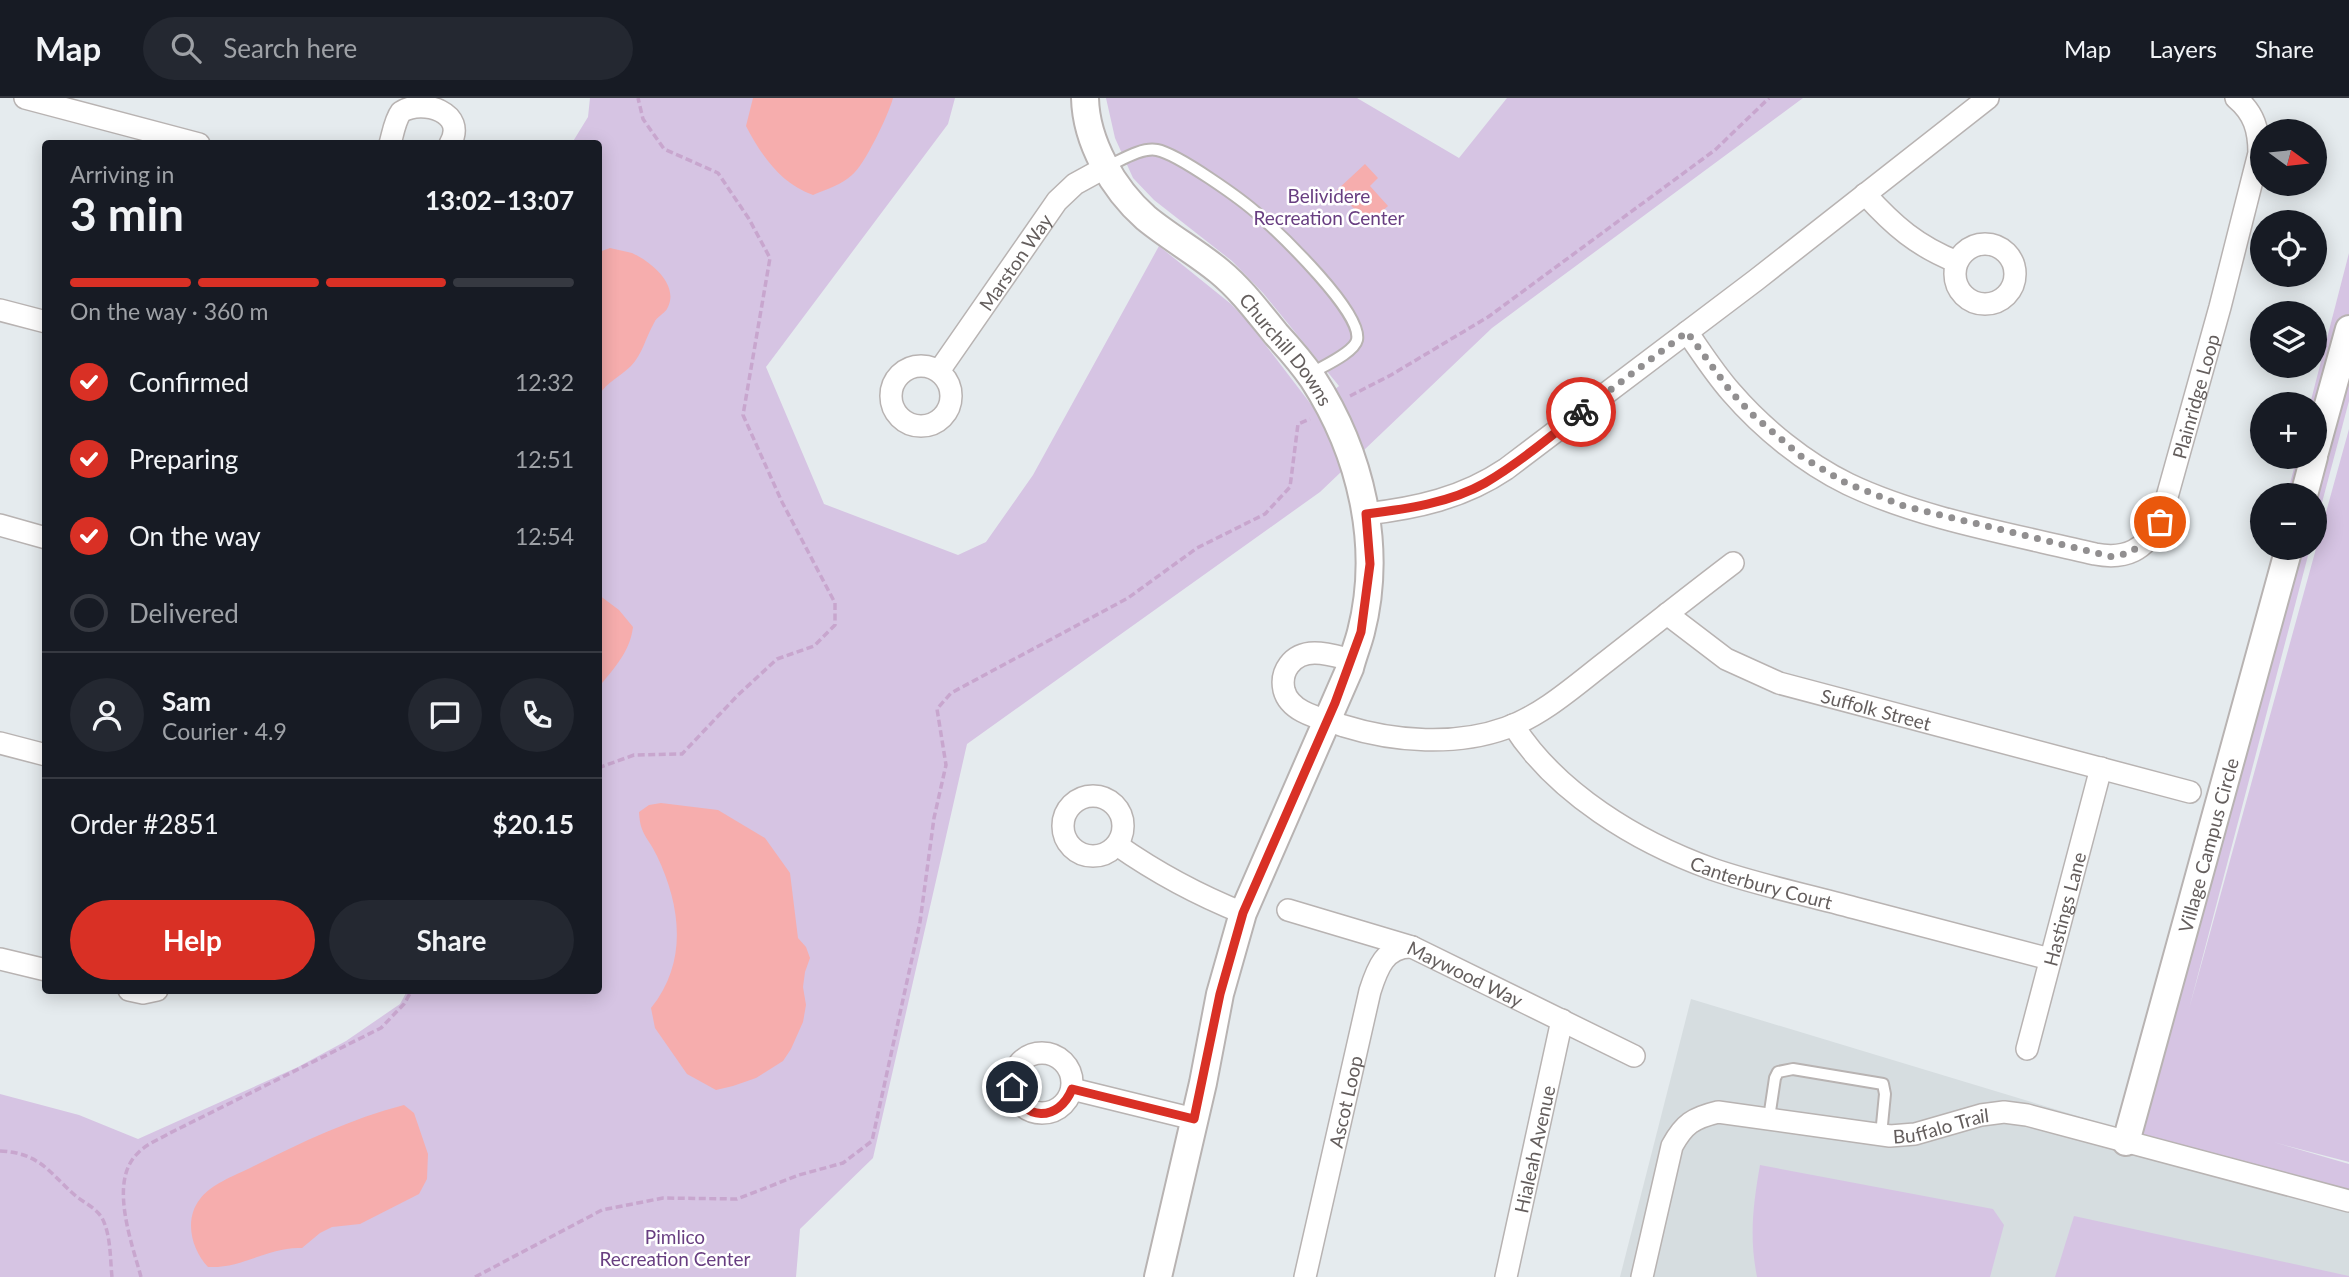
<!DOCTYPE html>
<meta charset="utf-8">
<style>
body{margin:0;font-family:Lato,sans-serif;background:#242831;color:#f1f3f6;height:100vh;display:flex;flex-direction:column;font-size:26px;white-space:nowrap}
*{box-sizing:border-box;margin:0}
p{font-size:23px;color:#9ea1a6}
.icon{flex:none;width:38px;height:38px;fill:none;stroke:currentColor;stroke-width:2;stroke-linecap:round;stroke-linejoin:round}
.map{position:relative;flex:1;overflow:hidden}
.panel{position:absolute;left:42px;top:42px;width:560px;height:854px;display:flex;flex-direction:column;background:#171b24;border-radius:7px;box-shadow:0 4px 18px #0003}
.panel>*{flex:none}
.needle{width:46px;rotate:105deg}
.tools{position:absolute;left:2250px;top:21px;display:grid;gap:14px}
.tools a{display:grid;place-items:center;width:77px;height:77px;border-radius:50%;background:#171b24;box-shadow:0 4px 18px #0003;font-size:35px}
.pin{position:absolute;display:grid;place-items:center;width:60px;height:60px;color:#fff;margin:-30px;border:4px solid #fff;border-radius:50%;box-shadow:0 2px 7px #0007}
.courier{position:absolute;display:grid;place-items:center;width:70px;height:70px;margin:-35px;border:5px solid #d93025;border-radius:50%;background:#fff;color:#222;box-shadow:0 2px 9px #0007}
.summary em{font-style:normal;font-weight:700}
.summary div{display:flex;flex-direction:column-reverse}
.summary{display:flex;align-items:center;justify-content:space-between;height:119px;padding:0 28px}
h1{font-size:46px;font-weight:700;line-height:52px}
.bar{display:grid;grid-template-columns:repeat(4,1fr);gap:10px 7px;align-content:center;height:84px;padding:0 28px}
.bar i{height:9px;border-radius:5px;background:#363941}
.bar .current{background:#d93025}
.bar p{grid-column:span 4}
.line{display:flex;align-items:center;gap:18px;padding:0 28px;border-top:2px solid #363941}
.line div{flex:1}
.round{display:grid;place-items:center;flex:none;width:74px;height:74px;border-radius:37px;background:#242831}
ol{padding:0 28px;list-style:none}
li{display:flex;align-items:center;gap:21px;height:77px}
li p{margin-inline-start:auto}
li .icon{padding:7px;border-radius:50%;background:#d93025;color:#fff;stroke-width:4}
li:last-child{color:#9ea1a6}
li i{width:38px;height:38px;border:4px solid #363941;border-radius:50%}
.cta{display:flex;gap:14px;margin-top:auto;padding:14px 28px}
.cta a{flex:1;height:80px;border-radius:42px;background:#d93025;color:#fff;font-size:28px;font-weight:700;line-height:80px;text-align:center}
.cta a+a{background:#242831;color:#f1f3f6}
header{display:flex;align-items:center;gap:42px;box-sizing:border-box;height:98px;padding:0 35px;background:#171b24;border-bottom:2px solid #363941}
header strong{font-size:33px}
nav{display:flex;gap:38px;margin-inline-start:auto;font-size:24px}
.search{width:490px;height:63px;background:#242831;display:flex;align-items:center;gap:18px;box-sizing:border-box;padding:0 24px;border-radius:38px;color:#9ea1a6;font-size:26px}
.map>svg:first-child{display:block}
.education{fill:#d6dde0}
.green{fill:#d6c4e3}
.water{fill:#f6adad}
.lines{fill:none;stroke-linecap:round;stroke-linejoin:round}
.service-casing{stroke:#b8b3b2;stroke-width:14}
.minor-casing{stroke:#b8b3b2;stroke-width:24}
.tertiary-casing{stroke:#b8b3b2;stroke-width:30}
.path{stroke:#c8a6ce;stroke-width:3.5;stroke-dasharray:7 3.5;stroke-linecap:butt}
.service{stroke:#fff;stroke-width:10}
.minor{stroke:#fff;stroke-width:21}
.tertiary{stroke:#fff;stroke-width:26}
.done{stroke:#918f90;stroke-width:7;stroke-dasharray:0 12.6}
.route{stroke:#d93025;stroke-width:9}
.labels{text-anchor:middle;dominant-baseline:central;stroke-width:5;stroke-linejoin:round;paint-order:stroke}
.park-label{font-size:19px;fill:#683e81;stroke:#fff}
.street-label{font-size:19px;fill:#645e5d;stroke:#fff}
</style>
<header>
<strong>Map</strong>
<div class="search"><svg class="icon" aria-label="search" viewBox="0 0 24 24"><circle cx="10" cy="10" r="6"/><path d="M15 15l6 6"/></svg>Search here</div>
<nav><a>Map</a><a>Layers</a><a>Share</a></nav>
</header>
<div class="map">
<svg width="2349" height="1179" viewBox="0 0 2349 1179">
<rect width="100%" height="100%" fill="#e5ebee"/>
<polygon class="education" points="1691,901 2349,1100 2349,1179 1620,1179"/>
<g class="green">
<polygon points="590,0 955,0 948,26 766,269 824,406 958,457 986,444 1033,377 1159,148 1231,206 1248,224 1313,309 1339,288 1263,195 1232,163 1154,102 1133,80 1115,40 1106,0 1357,0 1459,60 1507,0 1803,0 1492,230 1320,394 967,646 873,1060 800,1131 796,1179 0,1179 0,996 79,1017 138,1041 298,969 346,943 400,906 407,893 598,892 598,46 572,45 588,19"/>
<polygon points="2349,155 2349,303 2315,431 2315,397 2287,397 2297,359 2315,359 2315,306 2310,306"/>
<polygon points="2349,331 2349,1064 2273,1044 2349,1066 2349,1097 2125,1032 2274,450 2310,450 2189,911"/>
<path d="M1760 1067 1993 1111 2004 1127 1990 1179H1757C1749 1139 1753 1107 1760 1067Z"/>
<polygon points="2074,1118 2349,1178 2349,1179 2055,1179"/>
</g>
<g class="water">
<path d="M753 0H893C889 16 864 68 852 77 841 87 827 91 813 97 781 86 761 57 746 28Z"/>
<polygon points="1365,66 1378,80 1370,88 1388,108 1368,126 1337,92"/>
<path d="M610 150C617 152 625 153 632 155 650 163 679 186 668 209 665 216 657 218 654 225 646 239 642 257 631 268 620 279 607 284 599 297V154Z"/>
<path d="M599 497 619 512 633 529C630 554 614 570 599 589Z"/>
<path d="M661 705 718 712 765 740 790 775 798 840 806 849 810 860 805 874 803 889 806 907 803 924 791 951 783 963 756 980 733 988 716 992 687 976 655 930 651 910C688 864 681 808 657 758 648 739 640 737 639 714L649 707Z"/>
<path d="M404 1007 414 1015 428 1056 427 1081 419 1096 360 1126 332 1129 320 1135 302 1150C270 1148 242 1171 208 1169 191 1151 184 1121 200 1101 211 1086 234 1078 250 1070 300 1045 350 1021 404 1007Z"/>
</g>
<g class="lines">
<defs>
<g id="service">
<path d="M1106 69C1120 63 1141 49 1157 52 1178 56 1243 102 1260 118 1281 137 1363 215 1357 242 1354 255 1321 269 1310 276"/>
<polyline points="1769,1020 1775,980 1778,974 1793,971 1883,986 1885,996 1881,1037"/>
</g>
<g id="minor">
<polyline points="25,0 199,46"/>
<path d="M390 46C393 35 395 22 401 14 423 0 468 15 450 46"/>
<path d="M1865 96C1894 128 1917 148 1957 164"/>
<circle cx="1985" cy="176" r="30"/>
<polyline points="0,212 46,224"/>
<path id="s1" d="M1687 234C1701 254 1715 276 1731 294 1763 331 1805 365 1848 386 1921 421 2016 437 2095 456 2126 462 2145 452 2160 424L2220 209 2259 55C2259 32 2254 15 2236 0"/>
<circle cx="921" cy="298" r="30"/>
<path id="s2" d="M939 273 1057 103 1075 86 1106 69"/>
<path d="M1366 416C1417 410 1463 400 1506 371L1756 182 1988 0"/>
<polyline points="0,427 46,440"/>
<path id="s3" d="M1667 516 1726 561 1779 585 2190 694"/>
<path d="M1352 562C1331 557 1304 547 1289 567 1283 575 1282 583 1284 592 1290 616 1324 621 1344 628 1395 644 1456 648 1506 630 1543 617 1577 586 1607 563 1649 530 1691 497 1733 465"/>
<path id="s4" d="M1513 627C1556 695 1637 744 1712 771 1758 787 1808 797 1855 810 1920 827 1985 844 2050 861"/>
<polyline points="0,645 46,657"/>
<circle cx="1093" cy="728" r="30"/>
<path d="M1117 747C1157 775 1198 797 1243 815"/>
<path id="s5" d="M1288 812 1412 849 1634 958"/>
<polyline points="0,861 46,872"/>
<polyline points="129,892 143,895 157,892"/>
<path id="s6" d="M2027 951 2101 670"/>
<circle cx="1042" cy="985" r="30"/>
<polyline points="1072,991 1194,1021"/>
<path id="s7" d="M1305 1179 1370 893C1377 871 1385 848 1412 849"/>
<path id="s8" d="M1506 1179 1562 922"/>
<path id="s9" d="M1642 1179 1672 1048C1684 1026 1693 1020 1718 1014L1890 1038 1915 1036 1981 1017 2004 1014 2027 1017 2349 1103"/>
</g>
<g id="tertiary">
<path id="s10" d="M1085 0C1086 44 1113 91 1146 120 1169 139 1196 154 1219 173 1241 191 1258 214 1276 236 1289 250 1302 265 1313 281 1361 355 1383 448 1361 534 1358 546 1353 558 1350 570L1243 815 1220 896 1203 985 1158 1179"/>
<polyline points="2315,354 2349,231"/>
<polyline points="2304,397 2314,359"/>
<path id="s11" d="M2126 1044 2289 450"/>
</g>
</defs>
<use href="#service" class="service-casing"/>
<use href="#minor" class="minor-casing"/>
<use href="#tertiary" class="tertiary-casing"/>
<g class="path">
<polyline points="1350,298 1391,277 1488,219 1715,52 1769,0"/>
<polyline points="598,670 634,657 682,656 738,597 777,561 814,548 835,527 835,505 782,404 743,317 770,160 749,121 718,75 664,51 643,21 638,0"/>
<path d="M0 1053C41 1055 49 1075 77 1099 85 1105 97 1111 102 1120 111 1137 110 1160 112 1179"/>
<path d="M141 1179C132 1145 108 1083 138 1055 146 1046 160 1041 170 1035L381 930 404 906 412 892"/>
<polyline points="475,1179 602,1112 663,1100 737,1101 799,1077 843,1065 872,1043 920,824 934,720 946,667 937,611 951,595 1128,500 1197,450 1265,416 1290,389 1298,326 1310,321"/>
</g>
<use href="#service" class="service"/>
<use href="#minor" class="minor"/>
<use href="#tertiary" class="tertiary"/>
</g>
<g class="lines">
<path class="done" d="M1581 314 1687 234 1731 294 1754 318 1802 359 1846 385 1904 408 2113 459C2135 455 2149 443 2160 424"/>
<path class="route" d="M1012 989C1022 1024 1059 1024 1072 991L1194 1021 1220 896 1243 815 1335 605 1361 534 1370 466 1366 416C1406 411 1450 405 1485 385 1519 365 1550 339 1581 314"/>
</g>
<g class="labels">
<g class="park-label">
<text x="1329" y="97">Belividere<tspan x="1329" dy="22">Recreation Center</tspan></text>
<text x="675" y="1138">Pimlico<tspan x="675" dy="22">Recreation Center</tspan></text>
</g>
<g class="street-label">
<text stroke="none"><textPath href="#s2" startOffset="133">Marston Way</textPath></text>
<text stroke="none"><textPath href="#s10" startOffset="332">Churchill Downs</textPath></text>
<text stroke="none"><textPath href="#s1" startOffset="691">Plainridge Loop</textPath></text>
<text stroke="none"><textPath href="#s3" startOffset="233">Suffolk Street</textPath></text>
<text stroke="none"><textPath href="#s11" startOffset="308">Village Campus Circle</textPath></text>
<text stroke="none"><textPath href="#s4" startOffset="301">Canterbury Court</textPath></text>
<text stroke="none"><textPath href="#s6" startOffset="145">Hastings Lane</textPath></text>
<text stroke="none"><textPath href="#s5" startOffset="189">Maywood Way</textPath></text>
<text stroke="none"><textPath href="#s7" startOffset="180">Ascot Loop</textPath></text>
<text stroke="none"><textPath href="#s9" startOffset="420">Buffalo Trail</textPath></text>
<text stroke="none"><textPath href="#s8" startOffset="131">Hialeah Avenue</textPath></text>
</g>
</g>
</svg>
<div class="tools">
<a><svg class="needle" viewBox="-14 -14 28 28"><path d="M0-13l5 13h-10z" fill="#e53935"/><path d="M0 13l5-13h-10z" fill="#9ea1a6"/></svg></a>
<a><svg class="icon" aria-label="locate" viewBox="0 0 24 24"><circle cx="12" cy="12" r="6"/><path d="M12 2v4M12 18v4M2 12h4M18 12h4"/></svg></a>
<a><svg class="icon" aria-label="layers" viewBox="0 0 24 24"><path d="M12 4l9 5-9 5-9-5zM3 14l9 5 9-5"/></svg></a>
<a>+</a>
<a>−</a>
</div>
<div class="pin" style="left:2160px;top:424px;background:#ea580c"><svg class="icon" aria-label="bag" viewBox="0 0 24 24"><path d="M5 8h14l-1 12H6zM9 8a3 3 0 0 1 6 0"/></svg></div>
<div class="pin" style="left:1012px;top:989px;background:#1f2937"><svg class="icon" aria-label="home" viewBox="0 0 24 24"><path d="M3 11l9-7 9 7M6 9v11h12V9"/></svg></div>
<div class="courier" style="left:1581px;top:314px"><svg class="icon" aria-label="bike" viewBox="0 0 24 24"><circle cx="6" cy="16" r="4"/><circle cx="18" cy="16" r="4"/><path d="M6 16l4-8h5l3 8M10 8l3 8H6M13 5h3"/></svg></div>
<section class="panel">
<div class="summary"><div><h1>3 min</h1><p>Arriving in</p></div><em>13:02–13:07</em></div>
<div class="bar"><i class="current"></i><i class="current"></i><i class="current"></i><i></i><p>On the way · 360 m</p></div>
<ol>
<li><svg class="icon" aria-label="check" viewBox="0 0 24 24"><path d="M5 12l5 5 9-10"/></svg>Confirmed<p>12:32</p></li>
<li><svg class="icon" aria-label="check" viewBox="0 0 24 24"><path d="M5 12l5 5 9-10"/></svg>Preparing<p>12:51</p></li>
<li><svg class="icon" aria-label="check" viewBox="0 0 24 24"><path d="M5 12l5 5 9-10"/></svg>On the way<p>12:54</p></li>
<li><i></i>Delivered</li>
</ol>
<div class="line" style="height:126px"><a class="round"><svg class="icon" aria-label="person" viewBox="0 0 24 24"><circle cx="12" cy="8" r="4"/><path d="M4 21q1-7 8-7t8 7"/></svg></a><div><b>Sam</b><p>Courier · 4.9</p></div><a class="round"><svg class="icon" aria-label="chat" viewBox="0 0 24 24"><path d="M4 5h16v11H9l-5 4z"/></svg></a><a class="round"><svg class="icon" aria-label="phone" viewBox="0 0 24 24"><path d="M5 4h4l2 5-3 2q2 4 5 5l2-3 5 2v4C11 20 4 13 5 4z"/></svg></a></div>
<div class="line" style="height:91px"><div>Order #2851</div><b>$20.15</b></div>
<div class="cta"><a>Help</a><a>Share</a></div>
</section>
</div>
